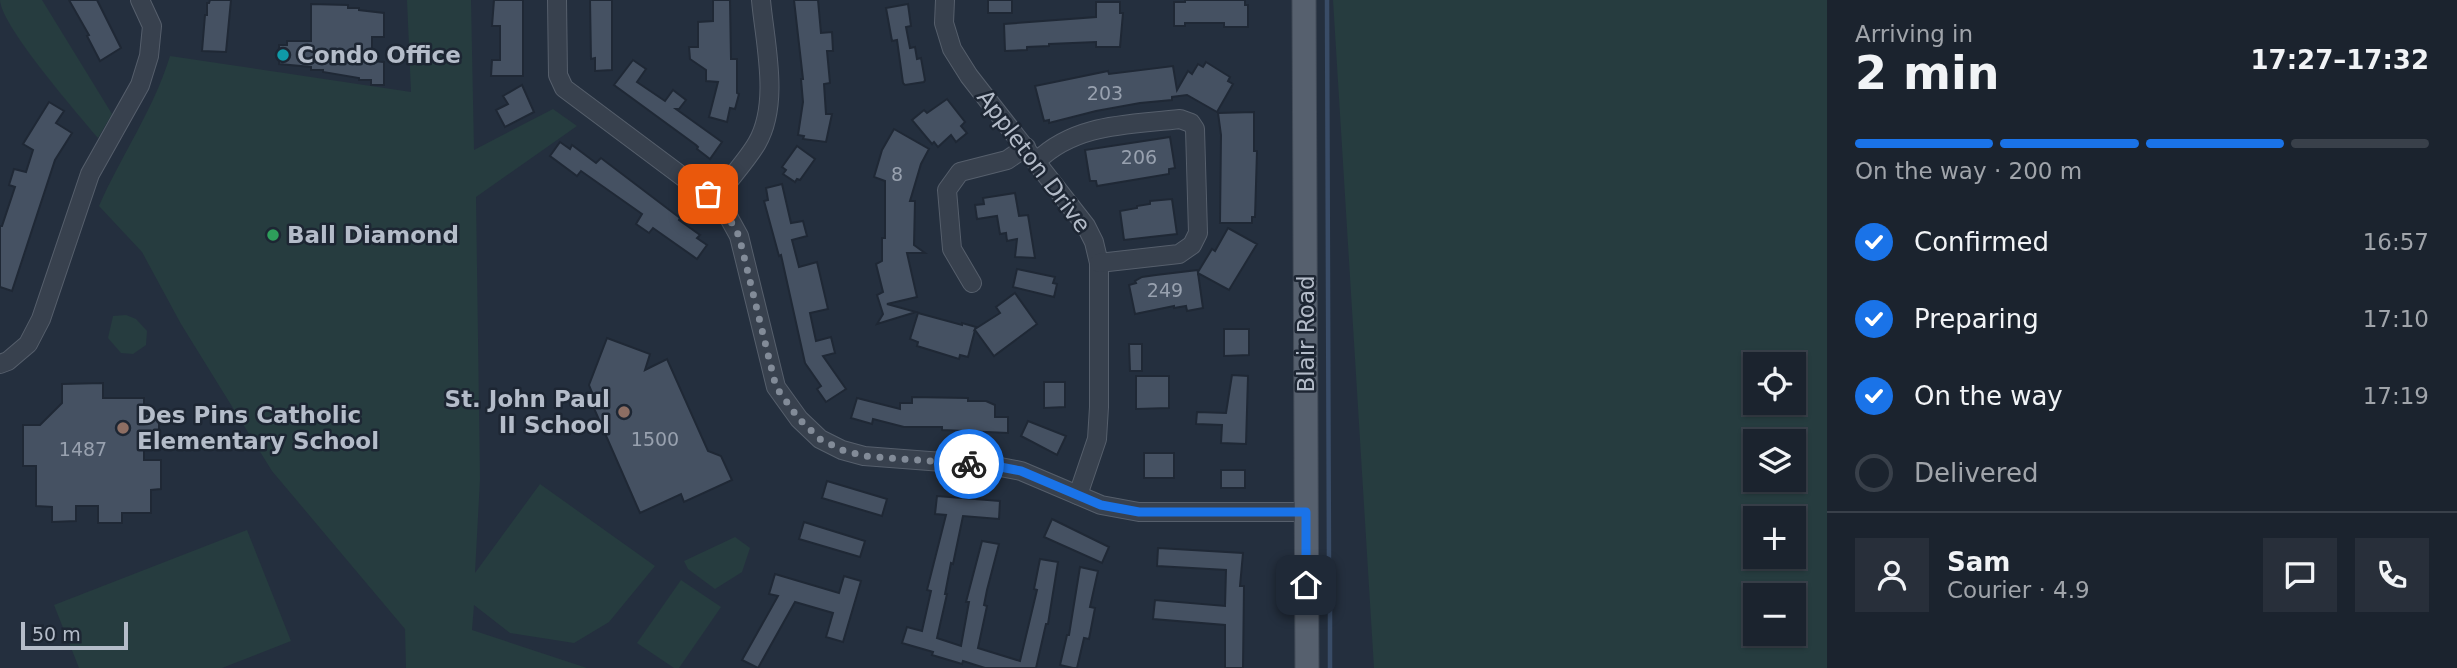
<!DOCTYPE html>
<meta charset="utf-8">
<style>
body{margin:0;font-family:"DejaVu Sans",sans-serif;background:#282f3a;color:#f1f3f6;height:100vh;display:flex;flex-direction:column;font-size:26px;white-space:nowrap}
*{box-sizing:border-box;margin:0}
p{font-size:23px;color:#a0a4aa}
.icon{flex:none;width:38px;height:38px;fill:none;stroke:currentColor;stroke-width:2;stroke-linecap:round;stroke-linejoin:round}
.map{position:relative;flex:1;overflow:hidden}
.drawer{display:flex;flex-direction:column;background:#1b232e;width:630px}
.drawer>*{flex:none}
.buttons{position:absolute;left:1743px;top:352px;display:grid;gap:14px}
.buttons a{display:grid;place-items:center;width:63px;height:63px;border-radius:0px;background:#1b232e;box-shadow:0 2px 5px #0004,0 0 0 2px #39404a;font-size:35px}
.scale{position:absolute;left:21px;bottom:18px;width:107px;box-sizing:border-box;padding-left:7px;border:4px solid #b4bcc9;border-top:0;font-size:19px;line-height:24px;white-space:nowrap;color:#b4bcc9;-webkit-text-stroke:5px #1d2633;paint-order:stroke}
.pin{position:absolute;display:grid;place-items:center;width:60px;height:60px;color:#fff;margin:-30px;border-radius:14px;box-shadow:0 4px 10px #0006}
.courier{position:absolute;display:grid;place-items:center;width:70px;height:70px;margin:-35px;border:5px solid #1a73e8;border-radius:50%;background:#fff;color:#222;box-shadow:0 2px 9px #0007}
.overview em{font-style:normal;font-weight:700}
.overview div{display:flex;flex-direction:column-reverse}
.overview{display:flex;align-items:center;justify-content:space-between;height:119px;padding:0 28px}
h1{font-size:46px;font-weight:700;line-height:52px}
.bar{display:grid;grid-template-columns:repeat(4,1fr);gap:10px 7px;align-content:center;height:84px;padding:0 28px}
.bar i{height:9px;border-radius:5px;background:#39404a}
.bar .selected{background:#1a73e8}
.bar p{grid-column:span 4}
.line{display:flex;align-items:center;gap:18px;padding:0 28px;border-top:2px solid #39404a}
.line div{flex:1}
.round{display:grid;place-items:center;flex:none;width:74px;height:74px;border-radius:0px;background:#282f3a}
ol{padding:0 28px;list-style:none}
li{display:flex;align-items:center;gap:21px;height:77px}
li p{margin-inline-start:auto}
li .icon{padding:7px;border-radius:50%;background:#1a73e8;color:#fff;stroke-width:4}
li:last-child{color:#a0a4aa}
li i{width:38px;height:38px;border:4px solid #39404a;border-radius:50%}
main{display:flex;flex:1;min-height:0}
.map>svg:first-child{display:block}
.green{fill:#263c3f;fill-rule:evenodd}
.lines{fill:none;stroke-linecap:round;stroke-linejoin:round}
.stream{stroke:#394c67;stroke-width:4.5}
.building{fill:#455162;stroke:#1f2835;stroke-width:2}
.minor-casing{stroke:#565f6c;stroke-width:20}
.major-casing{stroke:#414a57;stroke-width:25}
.minor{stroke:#38414e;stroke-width:18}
.major{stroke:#56606e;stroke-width:23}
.done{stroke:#828b98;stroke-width:7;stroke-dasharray:0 12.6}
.route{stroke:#1a73e8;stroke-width:9}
.culture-dot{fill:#0f9aa8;stroke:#1d2633;stroke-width:2.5}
.leisure-dot{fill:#2e9e5b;stroke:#1d2633;stroke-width:2.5}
.education-dot{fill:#8d6e63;stroke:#1d2633;stroke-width:2.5}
.labels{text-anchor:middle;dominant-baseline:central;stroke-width:5;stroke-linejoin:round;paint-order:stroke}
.number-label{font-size:19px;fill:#98a1af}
.poi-label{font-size:23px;font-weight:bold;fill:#b4bcc9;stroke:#1d2633;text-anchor:start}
.street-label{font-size:23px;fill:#b4bcc9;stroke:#1d2633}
</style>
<main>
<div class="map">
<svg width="1827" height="668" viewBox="0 0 1827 668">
<rect width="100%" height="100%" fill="#242f3e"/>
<g class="green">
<path d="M0 0H42L112 114 98 138C78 114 1 26 0 0Z"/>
<path d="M407 0H471L474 150 553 109 577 126 476 197 480 479 475 573 540 484 655 566 609 622 574 643 510 633 474 605 472 630 587 668H406L405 629 272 471 181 324 142 252 99 206C121 156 154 109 170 56L411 92Z"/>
<path d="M1333 0H1827V668H1374ZM1755 364H1794V402H1755ZM1755 441H1794V480H1755ZM1755 518H1794V556H1755ZM1755 595H1794V634H1755Z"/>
<polygon points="126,315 136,319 147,331 146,345 133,354 121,353 108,338 113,316"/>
<polygon points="247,530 291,641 222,668 79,668 54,605"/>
<polygon points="735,537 750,548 742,572 715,589 688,569 684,561"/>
<polygon points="681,580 721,607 679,668 674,668 637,643"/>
</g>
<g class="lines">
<g class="stream">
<polyline points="1327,0 1329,568"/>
<polyline points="1330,583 1330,668"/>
</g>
</g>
<g class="building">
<polygon points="69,0 97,0 121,48 100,61 87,36 89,35"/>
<polygon points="210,0 231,0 226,52 202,51 205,15 207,15 207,3 209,3"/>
<polygon points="494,0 523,0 523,76 491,76 492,60 500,60 500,26 492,26"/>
<polygon points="590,0 612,0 612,70 595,71 595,58 591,59"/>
<polygon points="713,0 730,0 731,59 737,59 737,93 739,94 735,109 730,108 727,122 709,117 718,82 706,81 706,70 690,59 689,47 698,47 698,22 713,21"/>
<polygon points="794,0 818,0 821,33 832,32 833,51 827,51 830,83 824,84 826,114 832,114 826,142 803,139 804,136 798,135 803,102 801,79 803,79"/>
<rect x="988" y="0" width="24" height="13"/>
<polygon points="1185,0 1245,0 1245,5 1248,5 1248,27 1224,27 1224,23 1185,23 1185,26 1174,26 1174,2 1185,2"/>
<polygon points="1096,2 1120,2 1120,13 1123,13 1120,47 1096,47 1096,42 1049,44 1049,46 1027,47 1027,50 1005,51 1004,24 1096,17"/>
<polygon points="311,4 348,5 348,8 359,8 359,10 384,13 384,37 372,37 372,61 384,62 384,85 371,85 371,80 359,80 359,78 323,72 323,70 311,70 311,67 279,64 279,45 287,45 287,41 311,41"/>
<polygon points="908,4 911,26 906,27 910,48 915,47 917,59 921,58 925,80 924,82 905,85 903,83 897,40 892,41 886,8"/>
<polygon points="633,60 646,69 637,82 665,101 673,90 686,100 679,109 676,109 722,142 710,159 697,149 698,147 696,145 614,85"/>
<polygon points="1206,62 1230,77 1228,81 1233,84 1217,112 1187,95 1172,97 1172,100 1140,103 1096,111 1049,123 1049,120 1044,121 1035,86 1108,71 1109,74 1173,66 1177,90 1188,71 1192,74 1198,64 1203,67"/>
<polygon points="522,85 534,112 505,127 496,110 508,104 503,96"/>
<polygon points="947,99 965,122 961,126 967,133 956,142 951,135 938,147 934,142 932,144 912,120 924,110 927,113"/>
<polygon points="49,102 64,111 56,123 72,133 55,160 12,291 0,287 0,226 2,226 15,187 9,185 14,169 26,172 33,150 23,144"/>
<polygon points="1254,112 1254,151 1257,151 1255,217 1252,217 1252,223 1220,223 1221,135 1218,113"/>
<polygon points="894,129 929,149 921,164 910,201 915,201 914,245 925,253 907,253 917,297 887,304 916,312 877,324 883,314 877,295 883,292 876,264 882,261 882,238 885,238 885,181 874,177 882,150"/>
<polygon points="1170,137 1175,168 1169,169 1169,174 1097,186 1096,181 1090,181 1085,150"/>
<polygon points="560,142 570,149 572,145 596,163 601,158 680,218 679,220 700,235 697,238 707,245 697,259 653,228 649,233 636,224 642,214 581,171 577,176 550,156"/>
<polygon points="797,146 815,159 800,180 797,179 795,182 783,174 786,170 782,167"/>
<polygon points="782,184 791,223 803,221 807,236 792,240 799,267 817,262 828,309 810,313 816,341 831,337 835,353 823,356 846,389 826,402 817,389 821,386 805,363 781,255 779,256 764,201 768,200 766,188"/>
<polygon points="1015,193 1019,216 1028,215 1035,258 1015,257 1017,239 1007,241 1006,233 1000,234 997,216 977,219 975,205 984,204 983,198"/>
<polygon points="1172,199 1177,234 1124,240 1120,211 1137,208 1137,206 1150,204 1150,201"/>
<polygon points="1228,228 1257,244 1229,290 1198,273 1203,308 1187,311 1186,306 1174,308 1174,306 1135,314 1129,285 1136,283 1135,281 1142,277 1156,275 1198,270 1198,272 1212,249 1215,251"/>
<polygon points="1017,269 1055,277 1053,283 1057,284 1054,297 1013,287"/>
<polygon points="1015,293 1037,324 994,356 975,330 968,357 960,355 959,359 917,346 918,342 910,339 918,313 962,325 962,323 976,327 975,329 1000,313 996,307"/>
<polygon points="1224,329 1249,329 1249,355 1224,356"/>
<polygon points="607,338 650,354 645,370 667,359 708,451 721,456 732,480 684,502 681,494 640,513 589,397 593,395 589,385"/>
<polygon points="1129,344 1142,344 1142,371 1130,371"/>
<polygon points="1232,375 1248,376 1246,444 1221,443 1222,425 1196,424 1197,412 1226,413"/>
<polygon points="1136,376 1169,376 1169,408 1136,409"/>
<polygon points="1044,382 1065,382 1065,407 1044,408"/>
<polygon points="103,383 103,398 144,398 144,414 159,414 159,439 144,438 144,460 161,460 161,489 151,490 151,513 122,513 122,523 98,523 98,506 76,506 76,521 52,522 52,507 36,506 36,466 23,466 23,425 40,425 62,403 62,384"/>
<polygon points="912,397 968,398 968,401 986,401 995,405 995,417 1008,417 1008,433 942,430 942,427 904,427 873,419 872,424 851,418 857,398 900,409 900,403 912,403"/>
<polygon points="1028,421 1066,436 1057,455 1021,436"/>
<rect x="1144" y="453" width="30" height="25"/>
<rect x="1221" y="470" width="24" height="18"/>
<polygon points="827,481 887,499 882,516 822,498"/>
<polygon points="937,496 1000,501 999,519 963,516 953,564 951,563 945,594 947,594 937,638 961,646 969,602 966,602 982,541 999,544 987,590 984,605 987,606 978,648 1020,661 1037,590 1034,589 1040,559 1058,562 1048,624 1046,624 1036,668 985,668 963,661 962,664 932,655 933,652 902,643 907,627 922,631 931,591 927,590 946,515 935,514"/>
<polygon points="1052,519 1109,547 1102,563 1044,537"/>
<polygon points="804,522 865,541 860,557 799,539"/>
<polygon points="1158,548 1243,553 1240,586 1244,586 1243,668 1225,668 1225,625 1153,619 1155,600 1225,606 1226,570 1157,566"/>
<polygon points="1080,567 1098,571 1090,607 1095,608 1089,639 1084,638 1077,668 1073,668 1060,665 1067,635 1069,635"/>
<polygon points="775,574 839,593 844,576 861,581 843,642 826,637 833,613 795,602 758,668 742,660 778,596 769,594"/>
</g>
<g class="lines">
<defs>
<g id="minor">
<polyline points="557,0 558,75 564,88 723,207 739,236 776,387 799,419 820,439 842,450 864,456 995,466 1021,471 1101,505 1139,512 1306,512"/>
<polyline points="945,0 944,23 952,49 969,76 1086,226 1094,242 1099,263 1099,407 1097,439 1078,495"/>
<path d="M1037 161C1076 123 1129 125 1180 119L1191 123 1195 129 1198 233 1192 245 1179 254 1099 263"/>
<path d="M715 199C728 180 746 162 757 143 780 103 765 44 761 0"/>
<polyline points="972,283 952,249 947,190 960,172 1007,160 1026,147"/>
<polyline points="0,364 8,361 28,344 41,319 90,174 140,85 149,56 152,26 140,0"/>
</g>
<polyline id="major" points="1304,0 1307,668"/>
</defs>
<use href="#minor" class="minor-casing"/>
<use href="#major" class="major-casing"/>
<use href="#minor" class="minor"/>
<use href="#major" class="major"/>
</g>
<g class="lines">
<polyline class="done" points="708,194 723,207 739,236 776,387 799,419 820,439 842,450 864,456 969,464"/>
<polyline class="route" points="969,464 995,466 1021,471 1101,505 1139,512 1306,512 1306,585"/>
</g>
<circle class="culture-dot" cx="283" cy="55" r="7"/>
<circle class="leisure-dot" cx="273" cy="235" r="7"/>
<g class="education-dot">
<circle cx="624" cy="412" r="7"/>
<circle cx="123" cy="428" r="7"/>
</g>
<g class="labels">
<g class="number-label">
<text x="1105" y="93">203</text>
<text x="1139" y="157">206</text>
<text x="897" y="174">8</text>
<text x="1165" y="290">249</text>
<text x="655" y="439">1500</text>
<text x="83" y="449">1487</text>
</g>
<g class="poi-label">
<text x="297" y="55">Condo Office</text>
<text x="287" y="235">Ball Diamond</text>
<text x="610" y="399" text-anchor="end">St. John Paul<tspan x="610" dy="26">II School</tspan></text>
<text x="137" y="415">Des Pins Catholic<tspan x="137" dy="26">Elementary School</tspan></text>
</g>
<g class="street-label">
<text transform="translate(1034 161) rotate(53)">Appleton Drive</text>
<text transform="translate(1306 334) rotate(-90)">Blair Road</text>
</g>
</g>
</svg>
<div class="buttons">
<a><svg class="icon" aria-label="locate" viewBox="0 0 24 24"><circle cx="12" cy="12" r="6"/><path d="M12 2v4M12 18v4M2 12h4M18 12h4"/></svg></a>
<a><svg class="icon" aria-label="layers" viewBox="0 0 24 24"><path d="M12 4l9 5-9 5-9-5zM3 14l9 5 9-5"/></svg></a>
<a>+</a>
<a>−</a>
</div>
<div class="scale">50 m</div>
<div class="pin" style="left:708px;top:194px;background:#ea580c"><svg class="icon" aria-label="bag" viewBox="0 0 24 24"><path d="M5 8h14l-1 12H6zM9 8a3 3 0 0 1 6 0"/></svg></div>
<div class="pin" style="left:1306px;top:585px;background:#1f2937"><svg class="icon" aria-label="home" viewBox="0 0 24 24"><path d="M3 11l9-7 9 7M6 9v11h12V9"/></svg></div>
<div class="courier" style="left:969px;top:464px"><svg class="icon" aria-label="bike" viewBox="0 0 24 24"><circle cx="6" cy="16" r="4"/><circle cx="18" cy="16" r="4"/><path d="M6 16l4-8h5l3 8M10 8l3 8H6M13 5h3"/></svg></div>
</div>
<section class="drawer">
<div class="overview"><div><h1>2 min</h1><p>Arriving in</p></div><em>17:27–17:32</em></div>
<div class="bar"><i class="selected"></i><i class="selected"></i><i class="selected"></i><i></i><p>On the way · 200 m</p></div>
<ol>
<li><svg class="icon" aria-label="check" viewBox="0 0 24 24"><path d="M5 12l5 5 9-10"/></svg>Confirmed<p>16:57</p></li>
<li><svg class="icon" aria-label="check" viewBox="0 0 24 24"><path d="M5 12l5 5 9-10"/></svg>Preparing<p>17:10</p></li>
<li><svg class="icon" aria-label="check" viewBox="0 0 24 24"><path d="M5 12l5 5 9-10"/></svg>On the way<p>17:19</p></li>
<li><i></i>Delivered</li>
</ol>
<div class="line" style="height:126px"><a class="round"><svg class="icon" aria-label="person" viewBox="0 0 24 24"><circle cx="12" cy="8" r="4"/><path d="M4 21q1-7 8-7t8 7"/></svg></a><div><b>Sam</b><p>Courier · 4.9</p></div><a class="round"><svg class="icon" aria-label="chat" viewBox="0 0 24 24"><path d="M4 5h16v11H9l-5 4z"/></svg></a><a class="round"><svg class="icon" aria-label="phone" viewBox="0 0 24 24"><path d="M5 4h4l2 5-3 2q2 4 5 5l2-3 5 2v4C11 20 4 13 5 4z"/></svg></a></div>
</section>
</main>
